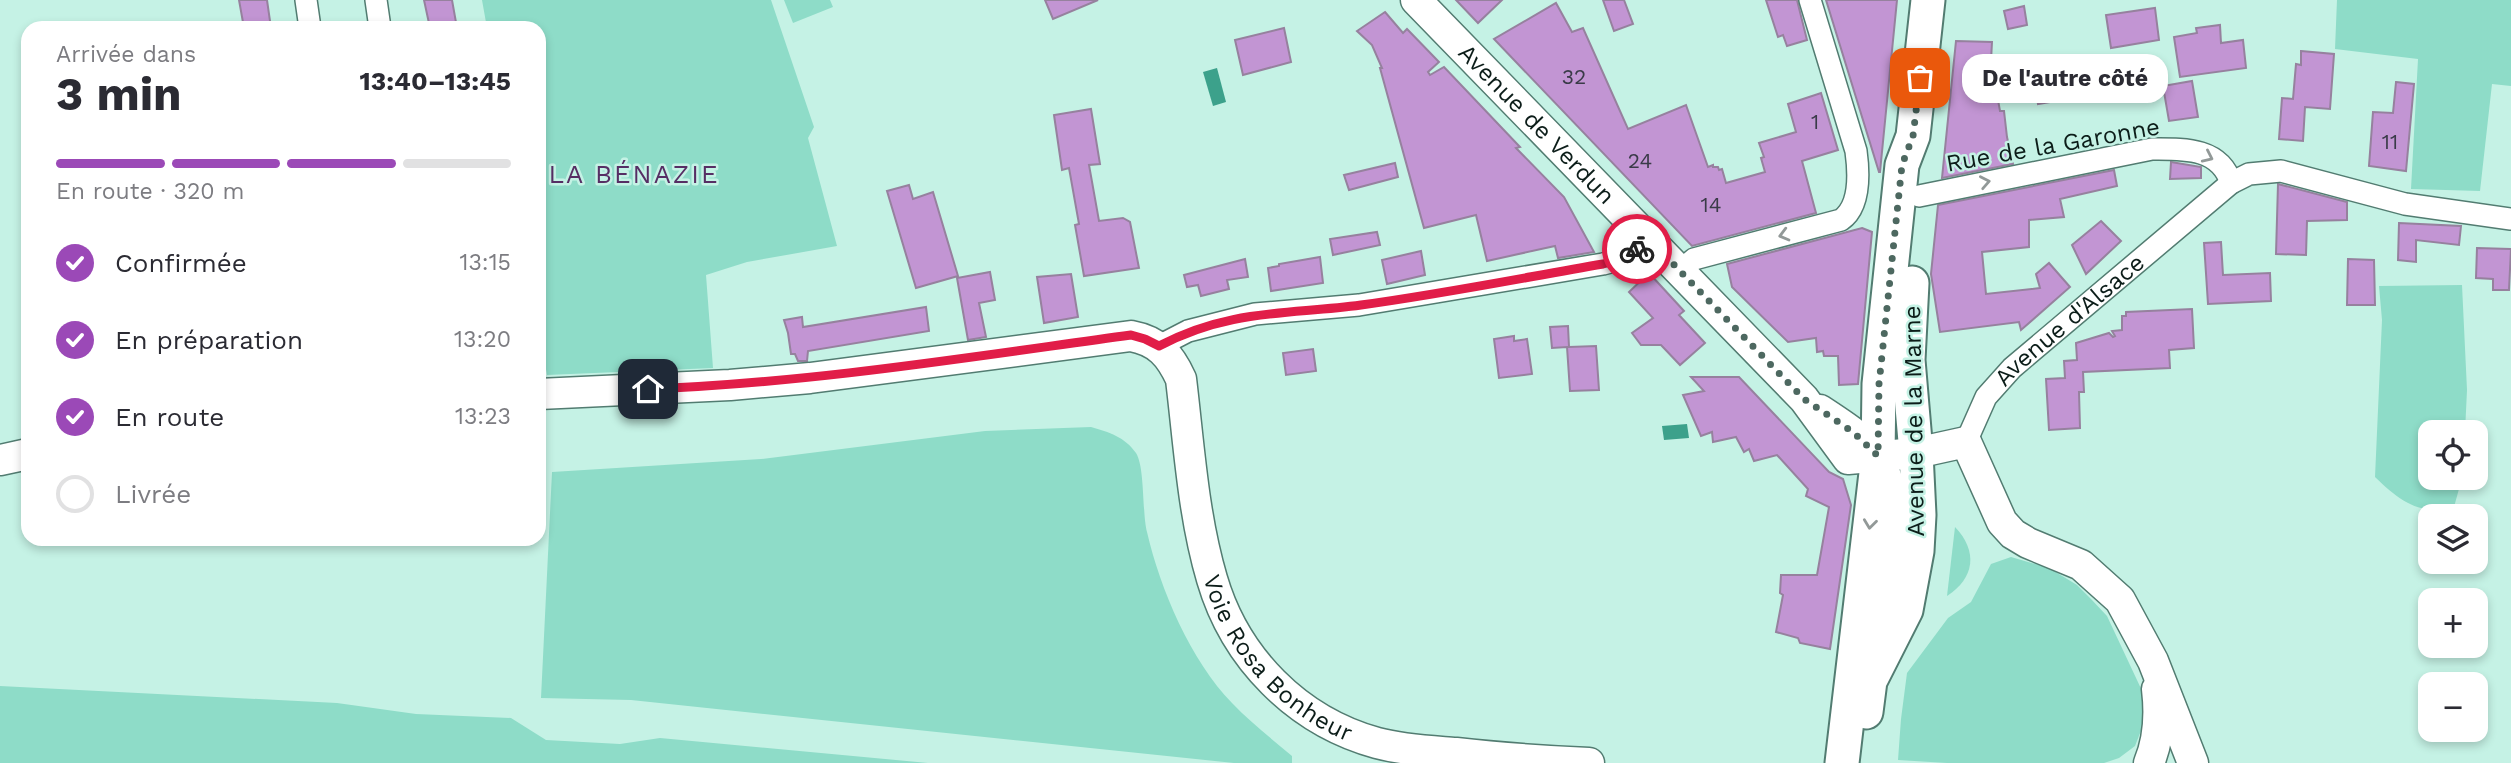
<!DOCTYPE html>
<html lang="fr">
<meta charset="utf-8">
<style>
body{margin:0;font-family:"Work Sans",sans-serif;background:#f7f7f7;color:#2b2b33;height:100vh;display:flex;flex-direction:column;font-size:26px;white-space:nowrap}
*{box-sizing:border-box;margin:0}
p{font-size:23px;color:#7c7c81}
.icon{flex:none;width:38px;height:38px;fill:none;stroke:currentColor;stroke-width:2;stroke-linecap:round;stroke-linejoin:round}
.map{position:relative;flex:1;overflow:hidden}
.details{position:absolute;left:21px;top:21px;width:525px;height:525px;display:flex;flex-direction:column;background:#fff;border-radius:21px;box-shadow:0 4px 10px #0003}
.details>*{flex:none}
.controls{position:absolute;left:2418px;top:420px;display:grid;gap:14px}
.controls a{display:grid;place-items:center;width:70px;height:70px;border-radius:14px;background:#fff;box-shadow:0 4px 10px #0003;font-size:35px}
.pin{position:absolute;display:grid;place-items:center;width:60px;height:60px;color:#fff;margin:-30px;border-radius:14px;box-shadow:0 4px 10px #0006}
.courier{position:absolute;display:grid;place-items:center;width:70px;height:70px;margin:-35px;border:5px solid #e11d48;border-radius:50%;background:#fff;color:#222;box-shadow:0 2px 9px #0007}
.bubble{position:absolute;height:49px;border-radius:21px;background:#fff;box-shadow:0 4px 10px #0003;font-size:23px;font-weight:700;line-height:49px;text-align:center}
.summary em{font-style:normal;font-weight:700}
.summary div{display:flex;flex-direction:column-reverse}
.summary{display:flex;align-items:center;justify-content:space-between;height:119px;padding:0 35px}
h1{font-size:46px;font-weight:700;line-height:52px}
.bar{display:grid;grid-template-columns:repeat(4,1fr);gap:10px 7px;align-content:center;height:84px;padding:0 35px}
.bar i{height:9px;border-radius:5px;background:#e1e1e2}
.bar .selected{background:#9b49b7}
.bar p{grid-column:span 4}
ol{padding:0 35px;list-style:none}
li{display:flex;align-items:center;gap:21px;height:77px}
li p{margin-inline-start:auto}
li .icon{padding:7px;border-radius:50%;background:#9b49b7;color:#fff;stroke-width:4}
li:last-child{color:#7c7c81}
li i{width:38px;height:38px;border:4px solid #e1e1e2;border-radius:50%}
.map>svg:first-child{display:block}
.green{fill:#8edcc8}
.water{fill:#3ca18b}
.building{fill:#c295d3;stroke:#96819e;stroke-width:2}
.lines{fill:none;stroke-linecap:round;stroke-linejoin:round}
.street-casing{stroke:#527c71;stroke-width:24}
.secondary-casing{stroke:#527c71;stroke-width:33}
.primary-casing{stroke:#527c71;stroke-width:37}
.street{stroke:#fff;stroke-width:21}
.secondary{stroke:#fff;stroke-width:30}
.primary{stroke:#fff;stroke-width:33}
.oneway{stroke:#929998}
.done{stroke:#4d6860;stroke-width:7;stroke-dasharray:0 12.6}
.route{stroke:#e11d48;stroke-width:9}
.labels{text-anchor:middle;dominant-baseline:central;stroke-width:5;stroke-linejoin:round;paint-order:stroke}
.number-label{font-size:21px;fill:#3a3b48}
.street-label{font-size:24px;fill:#0c1d19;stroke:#c5f2e5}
.neighbourhood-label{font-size:26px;letter-spacing:2px;fill:#562e64;stroke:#c5f2e5}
</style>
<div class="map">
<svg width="2511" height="763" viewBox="0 0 2511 763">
<rect width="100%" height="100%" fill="#c5f2e5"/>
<g class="green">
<polygon points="482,0 771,0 814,127 808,138 837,246 747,262 706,275 713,368 547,375 539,328 539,28 487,28"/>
<polygon points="784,0 830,0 833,7 793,23"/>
<polygon points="2337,0 2511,0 2511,86 2492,84 2480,191 2411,189 2418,59 2335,49"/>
<path d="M2462 285 2467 390 2465 432H2431V478H2462L2454 507C2419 516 2400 501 2375 477L2382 320 2379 286Z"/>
<path d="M1091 427C1109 432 1125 437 1136 453 1145 467 1142 513 1147 532 1160 589 1191 661 1232 703 1250 722 1272 739 1292 756V763H1234L631 700 541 698 552 472 761 459 985 431Z"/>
<path d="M1955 527C1978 551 1975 578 1947 596Z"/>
<polygon points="2011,557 2049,568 2077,585 2091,599 2107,616 2144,695 2144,723 2135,746 2119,758 2104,763 1947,763 1898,760 1901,719 1907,673 1948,618 1971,602 1991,564"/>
<polygon points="0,686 337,703 416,714 511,718 546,740 620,744 660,738 928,763 0,763"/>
</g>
<g class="water">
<polygon points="1217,68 1226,102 1213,106 1203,72"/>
<polygon points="1687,424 1689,438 1664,440 1662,426"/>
</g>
<g class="building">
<polygon points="239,0 267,0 271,28 244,28"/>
<polygon points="424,0 452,0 457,28 430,28"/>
<polygon points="1045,0 1098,0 1053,19"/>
<polygon points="1456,0 1502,0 1478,23"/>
<polygon points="1603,0 1624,0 1633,24 1614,31"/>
<polygon points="1766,0 1797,0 1807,40 1787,46 1783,35 1778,37"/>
<polygon points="1826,0 1897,0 1880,172 1879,172"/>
<polygon points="1556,3 1572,32 1583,28 1628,129 1686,105 1708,167 1713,165 1713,167 1718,167 1719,170 1722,169 1726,183 1765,172 1761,158 1764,157 1759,143 1796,132 1788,104 1821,93 1838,150 1802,161 1816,213 1692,246 1494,39"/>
<polygon points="2024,6 2027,25 2008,29 2004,11"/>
<polygon points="2155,8 2159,40 2111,48 2106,15"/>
<polygon points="1385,12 1403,33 1407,29 1439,62 1428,72 1430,75 1444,67 1520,147 1516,148 1564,197 1594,252 1558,258 1555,246 1487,261 1476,215 1424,228 1380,68 1382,68 1372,45 1357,31"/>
<polygon points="2220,25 2221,43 2243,40 2246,68 2180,77 2174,37 2197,33 2196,28"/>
<polygon points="1284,28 1291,62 1243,75 1235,40"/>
<polygon points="1956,41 1992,42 1991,61 2000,111 2004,111 2007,137 2013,164 1942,178"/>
<polygon points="2301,51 2334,54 2330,109 2305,107 2303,141 2279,139 2282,98 2293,99 2296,64 2301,65"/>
<polygon points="2068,68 2074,98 2038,104 2033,74"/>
<polygon points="2192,81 2198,117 2169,121 2163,86"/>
<polygon points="2396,82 2414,84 2406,171 2369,166 2373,112 2393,113"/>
<polygon points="1091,109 1100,164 1089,165 1099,221 1123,218 1130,222 1139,268 1084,276 1075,225 1079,224 1069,168 1062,170 1054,115"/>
<polygon points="2171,162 2201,167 2201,178 2170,179"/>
<polygon points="1395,163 1398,177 1349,190 1344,175"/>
<polygon points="2114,170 2117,186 2060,199 2064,217 2029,220 2029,247 1982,252 1986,294 2040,288 2036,274 2049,263 2070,287 2021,330 2019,322 1940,332 1931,274 1938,205"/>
<polygon points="2278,184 2347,202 2347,220 2307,221 2306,255 2276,254"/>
<polygon points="909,185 913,199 933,192 958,276 916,288 887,191"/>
<polygon points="2101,221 2121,241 2086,274 2072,245"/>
<polygon points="2399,223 2461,226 2459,245 2416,240 2416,262 2398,260"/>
<polygon points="1862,228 1872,232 1858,384 1839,385 1838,356 1824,356 1823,351 1817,352 1816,338 1788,342 1732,287 1727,264"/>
<polygon points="1377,232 1380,245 1333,255 1330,239"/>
<polygon points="2221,242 2223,275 2270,273 2271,301 2208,304 2204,243"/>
<polygon points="2477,248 2511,249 2509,290 2493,290 2493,279 2476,278"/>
<polygon points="1421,251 1425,275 1387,284 1382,260"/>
<polygon points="1320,257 1323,283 1271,291 1268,268 1279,266 1279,264"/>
<polygon points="1245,259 1248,277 1227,280 1229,289 1201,296 1198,285 1187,287 1184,275"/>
<polygon points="2348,259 2374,260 2375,305 2347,305"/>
<polygon points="990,272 995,300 979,303 986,337 968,340 957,278"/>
<polygon points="1649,273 1684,311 1679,315 1705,343 1680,365 1661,345 1641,345 1632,333 1653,318 1629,292"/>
<polygon points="1071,274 1078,317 1044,323 1037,277"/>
<polygon points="926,307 929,331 808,351 807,361 798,361 795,354 791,354 788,333 784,320 802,317 803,327"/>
<polygon points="2192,309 2194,348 2169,350 2170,368 2083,372 2084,392 2079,392 2080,428 2049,430 2046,379 2065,378 2064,361 2077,360 2076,343 2109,333 2113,337 2115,336 2112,331 2122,330 2122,316 2126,316 2126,312"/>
<polygon points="1568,326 1569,347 1596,346 1599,390 1570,391 1567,347 1552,348 1550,327"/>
<polygon points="1514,336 1514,341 1527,339 1532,374 1499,378 1494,339"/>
<polygon points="1313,349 1316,371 1286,375 1283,353"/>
<polygon points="1691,377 1739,377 1829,472 1843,479 1851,505 1830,649 1800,643 1798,638 1776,632 1783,595 1780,593 1781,575 1817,575 1829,507 1806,496 1808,489 1777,455 1754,461 1749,449 1744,452 1736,437 1713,442 1712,432 1701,436 1683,395 1704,391"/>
</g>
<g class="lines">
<defs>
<g id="street">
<polyline points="306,0 310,28"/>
<polyline points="376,0 380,28"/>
<path d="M1919 196 2152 149C2183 149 2220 147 2231 183"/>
<path d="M1680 271 1694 259 1841 220C1861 206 1859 173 1856 151L1810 0"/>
<polyline points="1159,346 1188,331 1255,314 1359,305 1603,264 1618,260 1650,241"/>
<path id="s1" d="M1966 442 1986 397 2012 368 2231 183 2249 174 2281 171 2405 204 2511 219"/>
</g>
<g id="secondary">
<path id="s2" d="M1416 0 1804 399 1848 459 1916 453 1966 442 2002 522 2013 534 2028 543 2081 565 2120 600 2153 661 2193 763"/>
<path id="s3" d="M539 394 730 385 810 378 1131 336C1158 341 1170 355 1181 379 1189 445 1193 515 1212 579 1235 658 1297 721 1377 743 1403 750 1430 751 1456 753 1500 758 1544 761 1589 763"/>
<path d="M1820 410C1869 442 1885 453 1895 513L1872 667"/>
<polyline points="0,460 28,454"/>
<path d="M2149 763C2159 739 2160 714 2157 689"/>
</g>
<g id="primary">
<polyline points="1866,712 1870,681 1906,610 1917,551 1919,515 1916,453 1908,360 1912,283"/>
<polyline points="1842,763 1878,456 1879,384 1902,165 1913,136 1928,0"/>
</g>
</defs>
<use href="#street" class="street-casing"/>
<use href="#secondary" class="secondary-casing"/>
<use href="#primary" class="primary-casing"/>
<use href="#street" class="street"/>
<use href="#secondary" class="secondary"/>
<use href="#primary" class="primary"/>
</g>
<defs><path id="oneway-chevron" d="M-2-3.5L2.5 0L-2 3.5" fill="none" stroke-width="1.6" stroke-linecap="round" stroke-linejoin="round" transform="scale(1.75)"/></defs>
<g class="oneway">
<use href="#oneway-chevron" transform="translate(2208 157) rotate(25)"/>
<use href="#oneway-chevron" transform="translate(1985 182) rotate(-11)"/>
<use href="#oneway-chevron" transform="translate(1784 235) rotate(165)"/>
<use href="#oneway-chevron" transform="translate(1870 524) rotate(97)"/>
</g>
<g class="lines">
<polyline class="done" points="1637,249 1650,240 1804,399 1853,432 1878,456 1879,384 1902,165 1913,136 1920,78"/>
<path class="route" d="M648 389C810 383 970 357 1131 335L1145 339 1159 346C1229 309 1286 315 1361 305 1442 294 1522 278 1603 264L1618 260 1637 249"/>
</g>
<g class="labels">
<g class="number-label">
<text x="1574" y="76">32</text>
<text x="1815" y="121">1</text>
<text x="2390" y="141">11</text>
<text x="1640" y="160">24</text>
<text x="1711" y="204">14</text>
</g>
<g class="street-label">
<text stroke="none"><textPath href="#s2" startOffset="173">Avenue de Verdun</textPath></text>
<text transform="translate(2053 145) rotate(-10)">Rue de la Garonne</text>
<text stroke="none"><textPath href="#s1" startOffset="163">Avenue d'Alsace</textPath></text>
<text transform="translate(1914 421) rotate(-91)">Avenue de la Marne</text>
<text stroke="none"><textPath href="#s3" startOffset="973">Voie Rosa Bonheur</textPath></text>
</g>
<g class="neighbourhood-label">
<text x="634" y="174">LA BÉNAZIE</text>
</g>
</g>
</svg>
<div class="controls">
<a><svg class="icon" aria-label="locate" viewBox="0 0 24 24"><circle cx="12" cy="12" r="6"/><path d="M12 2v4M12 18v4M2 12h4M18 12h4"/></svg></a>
<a><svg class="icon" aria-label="layers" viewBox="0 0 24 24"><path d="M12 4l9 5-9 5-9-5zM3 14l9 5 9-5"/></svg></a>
<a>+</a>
<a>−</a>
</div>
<div class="pin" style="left:1920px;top:78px;background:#ea580c"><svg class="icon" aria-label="bag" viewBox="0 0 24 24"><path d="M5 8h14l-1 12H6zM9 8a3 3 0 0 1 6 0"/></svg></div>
<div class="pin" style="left:648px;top:389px;background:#1f2937"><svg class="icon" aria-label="home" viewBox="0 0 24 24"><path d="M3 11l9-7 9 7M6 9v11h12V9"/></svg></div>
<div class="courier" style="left:1637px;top:249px"><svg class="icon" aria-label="bike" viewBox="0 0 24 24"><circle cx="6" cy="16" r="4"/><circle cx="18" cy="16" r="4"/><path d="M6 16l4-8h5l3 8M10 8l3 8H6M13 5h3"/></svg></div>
<div class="bubble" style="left:1962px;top:54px;width:206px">De l'autre côté</div>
<section class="details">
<div class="summary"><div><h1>3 min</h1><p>Arrivée dans</p></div><em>13:40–13:45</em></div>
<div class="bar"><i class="selected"></i><i class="selected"></i><i class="selected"></i><i></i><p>En route · 320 m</p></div>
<ol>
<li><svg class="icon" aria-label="check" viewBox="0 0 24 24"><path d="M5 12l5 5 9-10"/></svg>Confirmée<p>13:15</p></li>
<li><svg class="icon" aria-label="check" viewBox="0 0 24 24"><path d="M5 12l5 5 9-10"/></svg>En préparation<p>13:20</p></li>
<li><svg class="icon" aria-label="check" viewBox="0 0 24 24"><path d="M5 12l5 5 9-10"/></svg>En route<p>13:23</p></li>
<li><i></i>Livrée</li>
</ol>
</section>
</div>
